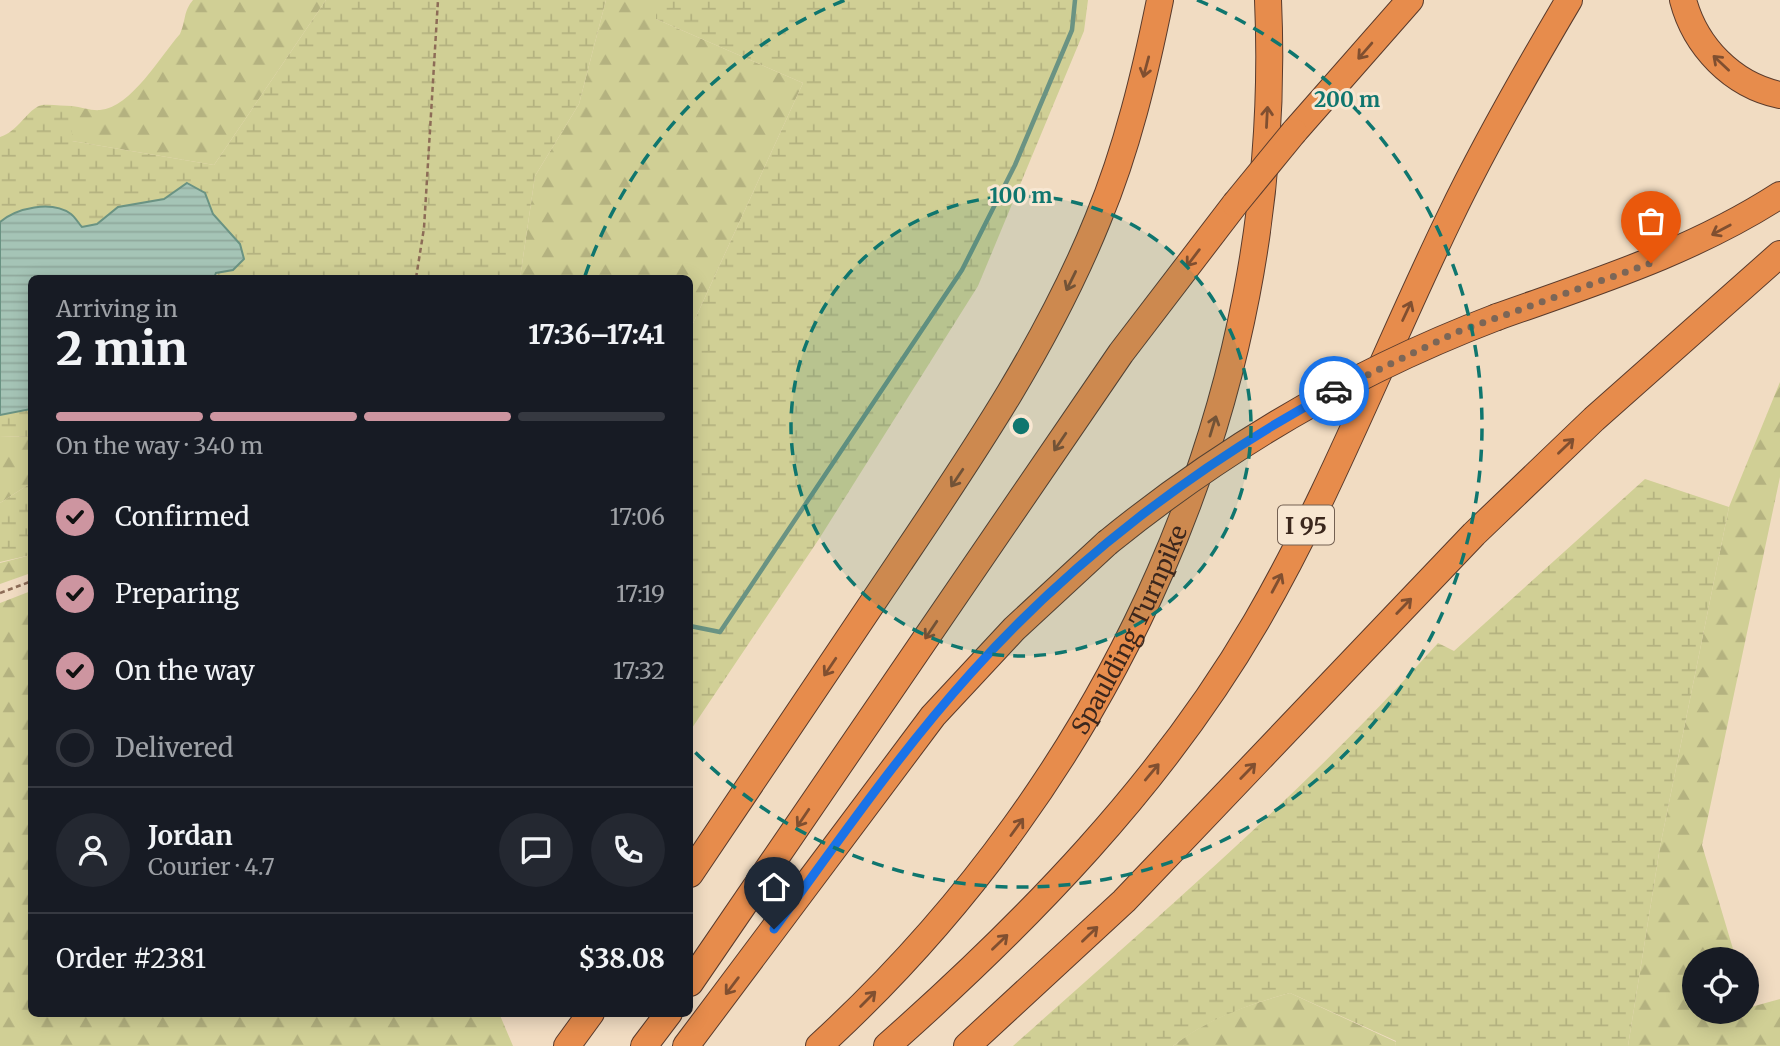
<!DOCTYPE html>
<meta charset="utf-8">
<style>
body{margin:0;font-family:Merriweather,serif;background:#242831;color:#f1f3f6;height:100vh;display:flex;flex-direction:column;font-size:26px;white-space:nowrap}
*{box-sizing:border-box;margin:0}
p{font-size:23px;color:#9ea1a6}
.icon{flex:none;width:38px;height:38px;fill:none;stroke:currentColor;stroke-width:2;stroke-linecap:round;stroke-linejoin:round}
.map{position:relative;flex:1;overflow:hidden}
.panel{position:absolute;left:28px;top:275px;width:665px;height:742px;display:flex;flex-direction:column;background:#171b24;border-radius:10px;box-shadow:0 4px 18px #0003}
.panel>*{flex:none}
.fabs{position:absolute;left:1682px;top:947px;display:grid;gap:14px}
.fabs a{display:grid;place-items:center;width:77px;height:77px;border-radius:50%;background:#171b24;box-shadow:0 4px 18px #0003;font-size:35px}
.pin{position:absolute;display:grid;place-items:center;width:60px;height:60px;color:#fff;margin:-72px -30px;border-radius:50% 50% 50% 0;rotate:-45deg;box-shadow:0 0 7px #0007}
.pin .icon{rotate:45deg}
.courier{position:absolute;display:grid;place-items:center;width:70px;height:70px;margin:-35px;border:5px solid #1a73e8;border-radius:50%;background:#fff;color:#222;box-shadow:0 2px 9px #0007}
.head em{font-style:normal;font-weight:800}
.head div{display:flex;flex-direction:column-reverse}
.head{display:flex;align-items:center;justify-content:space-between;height:119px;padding:0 28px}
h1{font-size:46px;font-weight:800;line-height:52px}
.bar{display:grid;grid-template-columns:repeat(4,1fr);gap:10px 7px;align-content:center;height:84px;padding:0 28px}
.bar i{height:9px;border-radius:5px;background:#363941}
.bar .on{background:#cd95a0}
.bar p{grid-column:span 4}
.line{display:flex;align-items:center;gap:18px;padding:0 28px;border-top:2px solid #363941}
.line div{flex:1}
.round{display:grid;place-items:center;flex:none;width:74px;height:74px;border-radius:37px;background:#242831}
ol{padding:0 28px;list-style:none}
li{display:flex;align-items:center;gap:21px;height:77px}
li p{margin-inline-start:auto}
li .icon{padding:7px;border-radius:50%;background:#cd95a0;color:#111;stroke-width:4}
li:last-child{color:#9ea1a6}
li i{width:38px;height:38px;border:4px solid #363941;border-radius:50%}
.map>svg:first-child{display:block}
.forest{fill:url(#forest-firs)}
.wetland{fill:url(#wetland-marsh)}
.water{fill:url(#water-rules);stroke:#6a9383;stroke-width:2}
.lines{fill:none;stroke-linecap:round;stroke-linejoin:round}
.stream{stroke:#6a9383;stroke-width:4.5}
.highway-casing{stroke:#5a3b2c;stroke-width:28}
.path{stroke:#8d6c57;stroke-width:2.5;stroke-dasharray:5 3.5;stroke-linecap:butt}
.highway{stroke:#e78c4c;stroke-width:26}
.highway-bridge-casing{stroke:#5a3b2c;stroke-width:28;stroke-linecap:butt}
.highway-bridge{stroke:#e78c4c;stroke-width:26}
.oneway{stroke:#804f30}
.done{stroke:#7b6657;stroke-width:7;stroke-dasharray:0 12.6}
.route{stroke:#1a73e8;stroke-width:9}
.ring{fill:none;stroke:#0f766e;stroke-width:3.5;stroke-dasharray:12 9}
.labels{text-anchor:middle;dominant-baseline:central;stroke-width:6;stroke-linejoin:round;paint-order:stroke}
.shield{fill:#f8e7d2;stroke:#746153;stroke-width:2}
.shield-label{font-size:23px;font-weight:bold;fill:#3b271d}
.street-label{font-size:24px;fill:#3b271d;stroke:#f8e7d2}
.centre{fill:#0f766e;stroke:#f8e7d2;stroke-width:3.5}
.ring-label{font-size:21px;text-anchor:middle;font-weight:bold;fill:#0f766e;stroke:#f8e7d2;stroke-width:6;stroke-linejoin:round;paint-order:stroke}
</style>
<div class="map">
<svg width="1780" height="1046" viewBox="0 0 1780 1046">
<defs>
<pattern id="forest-firs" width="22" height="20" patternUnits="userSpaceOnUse" patternTransform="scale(1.75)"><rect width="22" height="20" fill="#d0cf95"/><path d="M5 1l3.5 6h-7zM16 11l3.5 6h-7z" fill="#b4b280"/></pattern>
<pattern id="wetland-marsh" width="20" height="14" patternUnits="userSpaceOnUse" patternTransform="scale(1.75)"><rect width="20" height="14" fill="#d0cf95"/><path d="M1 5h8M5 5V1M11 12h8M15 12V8" fill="none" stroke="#b4b280"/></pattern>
<pattern id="water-rules" width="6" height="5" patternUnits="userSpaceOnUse" patternTransform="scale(1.75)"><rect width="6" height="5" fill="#a5c4b6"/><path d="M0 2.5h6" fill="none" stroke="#8fa89c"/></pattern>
</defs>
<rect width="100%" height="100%" fill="#f1dcc2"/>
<g class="forest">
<path d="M193 0H326L214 165 72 141V106C81 107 92 111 100 110 131 108 161 55 180 34 186 21 183 12 193 0Z"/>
<polygon points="606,0 656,0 656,19 803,83 690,330 690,278 520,278 535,176 579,104"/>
<polygon points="1780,382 1780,477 1702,845 1736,959 1694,959 1694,1012 1746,1012 1747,994 1751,1007 1780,999 1780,1046 1628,1046 1660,847 1729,507"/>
<polygon points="0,436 32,437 31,483 0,503"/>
<polygon points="31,555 31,573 0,584 0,563"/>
<polygon points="31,591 32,1013 499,1013 513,1046 0,1046 0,603"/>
<path d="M1290 993 1396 1042 1395 1046H1173C1208 1018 1247 1005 1290 993Z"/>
</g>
<g class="wetland">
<path d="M326 0H606L579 104 535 176 520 278H214L240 244 213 214 205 193 118 207 97 225 82 228 71 214 0 222V137C18 132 28 108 42 105 51 104 63 106 72 106V141L214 165Z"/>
<polygon points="656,0 1088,0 1084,31 978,286 819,539 690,731 690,330 803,83 656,19"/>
<polygon points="31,409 31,437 0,436 0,415"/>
<path d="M1645 479 1729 507 1660 847 1628 1046H1395L1396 1041 1290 993C1247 1005 1208 1019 1173 1046H1013C1158 916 1308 789 1438 643L1454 651Z"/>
<polygon points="31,483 31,555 0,562 0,503"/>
</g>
<path class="water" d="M187 183 205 193 213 214 240 244 244 259 233 270 216 273 214 278H32L31 409 0 415V222C17 208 51 200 71 214 75 217 79 224 82 227L97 224 118 207 164 199Z"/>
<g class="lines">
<polyline class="stream" points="690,626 720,632 962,270 1015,165 1072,30 1075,0"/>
<defs>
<g id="highway">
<path d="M1683 0C1695 46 1732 85 1780 95"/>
<polyline points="1294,132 1410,0"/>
<path d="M1497 317C1595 282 1692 252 1780 195"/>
<path d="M690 874C760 771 830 667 900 562 974 452 1048 343 1098 219 1127 149 1145 74 1160 0"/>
<polyline points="690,983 1121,353 1235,204"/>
<polyline points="567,1046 591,1013"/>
<polyline points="644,1046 669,1013"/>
<polyline points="686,1046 933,716 1014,629 1107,543"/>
<path id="s1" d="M819 1046C1111 779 1286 400 1268 0"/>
<path d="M887 1046C1027 922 1161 785 1256 622 1331 493 1385 351 1450 217 1486 142 1527 71 1569 0"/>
<polyline points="967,1046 1124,901 1474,534 1594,419 1780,254"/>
</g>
</defs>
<use href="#highway" class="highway-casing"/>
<g class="path">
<polyline points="416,278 424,228 438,0"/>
<polyline points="0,593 32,581"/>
</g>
<use href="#highway" class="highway"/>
<defs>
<g id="highway-bridge">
<polyline points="1235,204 1294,132"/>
<path d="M1107 543C1225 447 1355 371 1497 317"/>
</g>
</defs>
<use href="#highway-bridge" class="highway-bridge-casing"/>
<use href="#highway-bridge" class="highway-bridge"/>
</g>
<defs><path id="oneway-shaft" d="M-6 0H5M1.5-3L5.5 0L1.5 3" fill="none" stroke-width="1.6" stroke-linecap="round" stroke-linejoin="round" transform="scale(1.75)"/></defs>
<g class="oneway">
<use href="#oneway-shaft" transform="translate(1365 51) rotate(131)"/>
<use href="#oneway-shaft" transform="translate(1721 63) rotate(-137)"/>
<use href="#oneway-shaft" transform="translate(1146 67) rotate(105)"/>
<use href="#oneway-shaft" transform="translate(1267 117) rotate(-87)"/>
<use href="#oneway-shaft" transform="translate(1721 230) rotate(152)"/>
<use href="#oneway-shaft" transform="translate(1193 258) rotate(127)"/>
<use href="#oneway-shaft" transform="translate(1071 281) rotate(116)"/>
<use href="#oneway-shaft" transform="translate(1407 311) rotate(-65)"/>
<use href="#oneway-shaft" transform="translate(1213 426) rotate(-73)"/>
<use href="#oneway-shaft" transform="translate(1060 442) rotate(124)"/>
<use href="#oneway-shaft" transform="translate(1566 446) rotate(-44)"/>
<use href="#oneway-shaft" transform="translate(957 478) rotate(124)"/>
<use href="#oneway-shaft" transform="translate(1277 583) rotate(-62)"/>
<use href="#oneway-shaft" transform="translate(1404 606) rotate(-46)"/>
<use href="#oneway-shaft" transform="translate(931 630) rotate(124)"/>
<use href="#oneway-shaft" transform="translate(830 667) rotate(124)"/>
<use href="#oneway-shaft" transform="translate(1248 771) rotate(-46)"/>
<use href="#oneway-shaft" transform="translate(1152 772) rotate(-50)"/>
<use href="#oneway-shaft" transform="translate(803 818) rotate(124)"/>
<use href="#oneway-shaft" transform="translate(1017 827) rotate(-54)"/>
<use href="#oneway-shaft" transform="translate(1090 934) rotate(-44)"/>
<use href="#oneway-shaft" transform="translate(1000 942) rotate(-44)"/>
<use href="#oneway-shaft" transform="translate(732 986) rotate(127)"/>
<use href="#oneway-shaft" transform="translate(868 999) rotate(-45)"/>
</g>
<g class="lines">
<polyline class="done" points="1334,391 1457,332 1651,263"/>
<path class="route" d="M774 929C838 842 899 753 971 673 1073 559 1199 463 1334 391"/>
</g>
<circle cx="1021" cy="426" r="230" fill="#0f766e" fill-opacity=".12"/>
<g class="ring">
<circle cx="1021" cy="426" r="230"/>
<path d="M585 276A461 461 0 0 1 845 0M1197 0A461 461 0 1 1 692 749"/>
</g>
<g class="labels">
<rect class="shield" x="1278" y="505.5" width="56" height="39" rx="5"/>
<g class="shield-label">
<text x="1306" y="525">I 95</text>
</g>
<g class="street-label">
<text stroke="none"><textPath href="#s1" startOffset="523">Spaulding Turnpike</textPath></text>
</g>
</g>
<circle cx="1021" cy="426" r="10" class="centre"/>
<g class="ring-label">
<text x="1347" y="107">200 m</text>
<text x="1021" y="203">100 m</text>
</g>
</svg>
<div class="fabs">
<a><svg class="icon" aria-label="locate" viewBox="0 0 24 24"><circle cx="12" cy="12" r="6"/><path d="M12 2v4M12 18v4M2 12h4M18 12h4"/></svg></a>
</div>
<div class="pin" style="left:1651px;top:263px;background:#ea580c"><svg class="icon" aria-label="bag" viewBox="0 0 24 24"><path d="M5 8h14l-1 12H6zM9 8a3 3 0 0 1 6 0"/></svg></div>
<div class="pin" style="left:774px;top:929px;background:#1f2937"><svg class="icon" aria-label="home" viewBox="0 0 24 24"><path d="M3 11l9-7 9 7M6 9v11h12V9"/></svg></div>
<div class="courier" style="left:1334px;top:391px"><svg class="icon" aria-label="car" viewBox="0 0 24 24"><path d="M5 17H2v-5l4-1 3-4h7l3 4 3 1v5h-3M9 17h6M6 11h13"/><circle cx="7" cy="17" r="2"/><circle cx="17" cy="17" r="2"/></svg></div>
<section class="panel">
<div class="head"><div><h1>2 min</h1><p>Arriving in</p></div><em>17:36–17:41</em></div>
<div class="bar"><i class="on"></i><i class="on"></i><i class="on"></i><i></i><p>On the way · 340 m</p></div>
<ol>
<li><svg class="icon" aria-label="check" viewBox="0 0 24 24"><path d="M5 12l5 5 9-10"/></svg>Confirmed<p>17:06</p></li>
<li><svg class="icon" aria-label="check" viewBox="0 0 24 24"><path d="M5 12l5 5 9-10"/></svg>Preparing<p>17:19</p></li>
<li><svg class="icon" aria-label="check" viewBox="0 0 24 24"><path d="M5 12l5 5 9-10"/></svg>On the way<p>17:32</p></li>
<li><i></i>Delivered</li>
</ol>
<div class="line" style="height:126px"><a class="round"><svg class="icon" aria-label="person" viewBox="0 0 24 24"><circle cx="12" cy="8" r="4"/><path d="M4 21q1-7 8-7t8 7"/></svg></a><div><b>Jordan</b><p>Courier · 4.7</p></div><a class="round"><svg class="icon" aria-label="chat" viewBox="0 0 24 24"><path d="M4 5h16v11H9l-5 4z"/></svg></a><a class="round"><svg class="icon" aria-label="phone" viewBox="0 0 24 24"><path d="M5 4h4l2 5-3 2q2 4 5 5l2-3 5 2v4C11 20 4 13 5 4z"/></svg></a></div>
<div class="line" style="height:91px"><div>Order #2381</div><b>$38.08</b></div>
</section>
</div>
